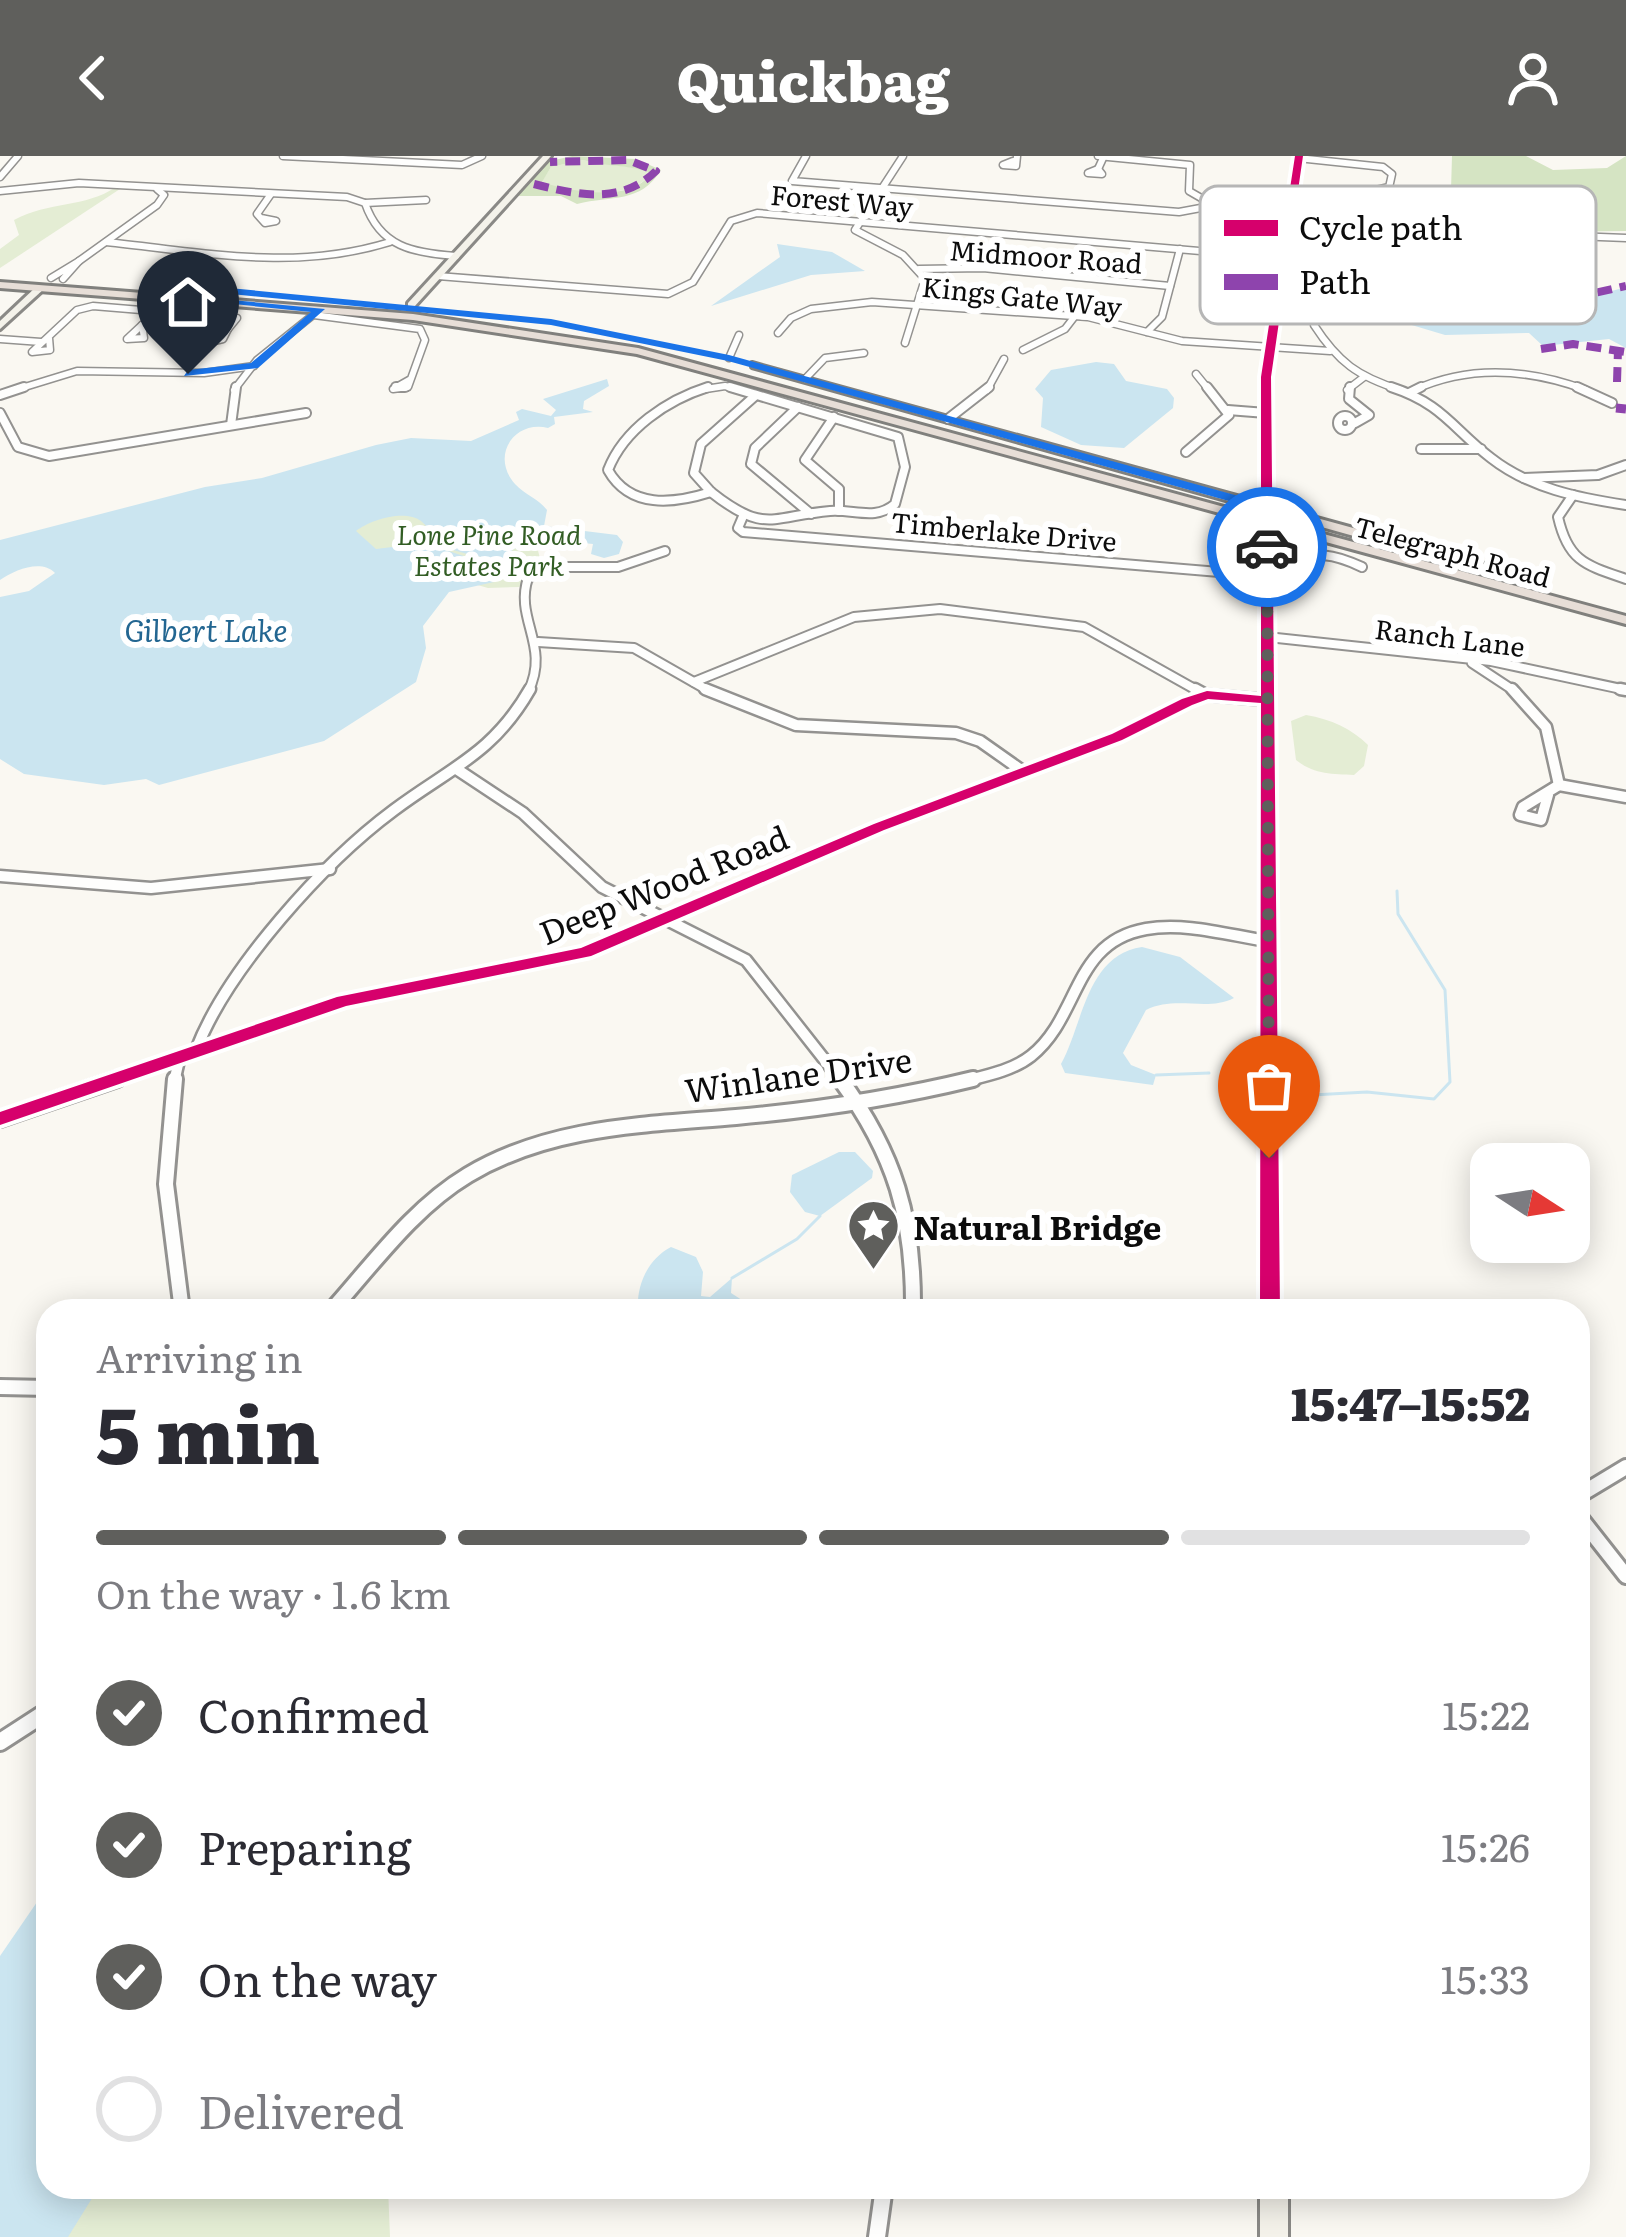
<!DOCTYPE html>
<meta charset="utf-8">
<style>
body{margin:0;font-family:Literata,serif;background:#f2f2f3;color:#2b2b33;height:100vh;display:flex;flex-direction:column;font-size:45px;white-space:nowrap}
*{box-sizing:border-box;margin:0}
p{font-size:39px;color:#7c7c81}
.icon{flex:none;width:66px;height:66px;fill:none;stroke:currentColor;stroke-width:2;stroke-linecap:round;stroke-linejoin:round}
.map{position:relative;flex:1;overflow:hidden}
.side{position:absolute;left:36px;top:1143px;width:1554px;height:900px;display:flex;flex-direction:column;background:#fff;border-radius:36px;box-shadow:0 6px 30px #0003}
.side>*{flex:none}
.needle{width:78px;rotate:102deg}
.tools{position:absolute;left:1470px;top:987px;display:grid;gap:24px}
.tools a{display:grid;place-items:center;width:120px;height:120px;border-radius:24px;background:#fff;box-shadow:0 6px 30px #0003;font-size:60px}
.pin{position:absolute;display:grid;place-items:center;width:102px;height:102px;color:#fff;margin:-123px -51px;border-radius:50% 50% 50% 0;rotate:-45deg;box-shadow:0 0 12px #0007}
.pin .icon{rotate:45deg}
.courier{position:absolute;display:grid;place-items:center;width:120px;height:120px;margin:-60px;border:9px solid #1a73e8;border-radius:50%;background:#fff;color:#222;box-shadow:0 3px 15px #0007}
.summary em{font-style:normal;font-weight:800}
.summary div{display:flex;flex-direction:column-reverse}
.summary{display:flex;align-items:center;justify-content:space-between;height:204px;padding:0 60px}
h1{font-size:78px;font-weight:800;line-height:90px}
.bar{display:grid;grid-template-columns:repeat(4,1fr);gap:18px 12px;align-content:center;height:144px;padding:0 60px}
.bar i{height:15px;border-radius:9px;background:#e1e1e2}
.bar .current{background:#5f5f5c}
.bar p{grid-column:span 4}
ol{padding:0 60px;list-style:none}
li{display:flex;align-items:center;gap:36px;height:132px}
li p{margin-inline-start:auto}
li .icon{padding:12px;border-radius:50%;background:#5f5f5c;color:#fff;stroke-width:4}
li:last-child{color:#7c7c81}
li i{width:66px;height:66px;border:6px solid #e1e1e2;border-radius:50%}
header{display:flex;justify-content:space-between;align-items:center;height:156px;padding:0 60px;background:#5f5f5c;color:#fff;font-size:54px;font-weight:800}
.map>svg:first-child{display:block}
.green{fill:#e4edd4}
.forest{fill:#d5e4c3;fill-rule:evenodd}
.water{fill:#cbe5f0}
.lines{fill:none;stroke-linecap:round;stroke-linejoin:round}
.stream{stroke:#cbe5f0;stroke-width:3}
.street-far4-casing{stroke:#939290;stroke-width:9}
.street-far3-casing{stroke:#939290;stroke-width:12}
.street-far2-casing{stroke:#939290;stroke-width:15}
.street-far1-casing{stroke:#939290;stroke-width:20}
.street-casing{stroke:#939290;stroke-width:22}
.secondary-casing{stroke:#8a8986;stroke-width:6}
.highway-casing{stroke:#80807d;stroke-width:6}
.street-far4{stroke:#fefefd;stroke-width:6}
.street-far3{stroke:#fefefd;stroke-width:8}
.street-far2{stroke:#fefefd;stroke-width:10}
.street-far1{stroke:#fefefd;stroke-width:14}
.street{stroke:#fefefd;stroke-width:16}
.secondary{fill:#f4f2ea;fill-rule:evenodd}
.highway{fill:#e7ded7;fill-rule:evenodd}
.quiet-far1{stroke:#8e44ad;stroke-width:8;stroke-dasharray:15 8;stroke-linecap:butt}
.quiet{stroke:#8e44ad;stroke-width:9;stroke-dasharray:20 9;stroke-linecap:butt}
.cycleway-casing{stroke:#fff;stroke-width:8}
.cycleway{fill:#d6006c;fill-rule:evenodd}
.route{fill:#1a73e8}
.done{stroke:#5f5f5c;stroke-width:12;stroke-dasharray:0 21.6}
.labels{text-anchor:middle;dominant-baseline:central;stroke-width:12;stroke-linejoin:round;paint-order:stroke}
.far-street-label{font-size:27px;fill:#0c0c0c;stroke:#fff}
.far-park-label{font-size:27px;font-style:italic;fill:#325d24;stroke:#fff}
.far-water-label{font-size:30px;font-style:italic;fill:#236691;stroke:#fff}
.street-label{font-size:33px;fill:#0c0c0c;stroke:#fff}
.poi-label{font-size:33px;font-weight:bold;fill:#0c0c0c;stroke:#fff;text-anchor:start}
.key{fill:#fff;stroke:#b6b6b6;stroke-width:3}
.key-label{font-size:33px;fill:#0c0c0c}
</style>
<header><svg class="icon" aria-label="back" viewBox="0 0 24 24"><path d="M15 5l-7 7 7 7"/></svg>Quickbag<svg class="icon" aria-label="person" viewBox="0 0 24 24"><circle cx="12" cy="8" r="4"/><path d="M4 21q1-7 8-7t8 7"/></svg></header>
<div class="map">
<svg width="1626" height="2081" viewBox="0 0 1626 2081">
<rect width="100%" height="100%" fill="#faf8f2"/>
<g class="green">
<path d="M583 4C613 11 623 7 651 17 634 44 568 41 542 25L551 11Z"/>
<path d="M116 31H123L0 112V93L19 79 14 64C49 45 85 52 116 31Z"/>
<polygon points="392,350 535,382 542,411 519,431 488,432 323,385"/>
<path d="M1306 559C1331 563 1352 573 1368 589L1364 610 1354 619C1332 618 1313 618 1296 604L1291 565Z"/>
<polygon points="56,2031 388,2031 390,2081 33,2081"/>
</g>
<g class="forest">
<path d="M572 0 636 3 661 14C640 48 612 39 577 48L561 40H515L546 6ZM583 4C611 12 622 7 651 17 632 47 571 36 542 26L551 11Z"/>
<polygon points="1452,0 1526,0 1553,14 1607,12 1626,0 1626,75 1534,76 1452,63 1444,55 1451,34"/>
</g>
<g class="water">
<polygon points="777,88 832,96 865,115 811,119 711,150 780,101"/>
<polygon points="1626,131 1626,192 1609,183 1543,190 1529,177 1445,179 1395,164 1434,141 1418,137 1424,135 1495,132 1573,146"/>
<polygon points="1096,206 1114,208 1126,225 1167,233 1174,242 1173,252 1124,292 1081,289 1041,271 1043,242 1035,233 1051,214"/>
<path d="M607 223 609 230 584 245 583 253 593 256 554 261 555 268 548 272C514 264 490 300 515 328 525 339 538 342 547 354L544 370 617 379 623 386 619 398 604 402 591 398 593 388 534 382 512 394 515 404C498 406 444 396 431 382 420 371 434 376 421 365 405 353 370 364 356 375L376 393 425 387 508 415 496 419 448 407 494 426 449 436 423 470 426 492 416 526 324 585 159 629 146 623 104 629 24 618 0 603V441L29 435 55 417C41 403 15 414 0 424V384L205 331 262 322 376 289 411 282 471 285 519 264 516 256 522 253 551 260 556 254 543 243Z"/>
<path d="M1142 791 1180 801 1234 842C1207 856 1176 839 1146 854L1123 897 1131 909 1156 919 1153 929 1065 917 1061 908C1083 869 1086 799 1142 791Z"/>
<polygon points="839,996 855,996 873,1015 872,1022 820,1060 805,1056 790,1036 792,1019"/>
<path d="M671 1091 696 1101 703 1116 701 1140 710 1141 732 1122 731 1137 759 1155H638C636 1129 648 1103 671 1091Z"/>
<polygon points="48,1730 48,2031 99,2031 68,2081 0,2081 0,1800"/>
</g>
<g class="lines">
<g class="stream">
<polyline points="1156,919 1209,917"/>
<polyline points="1224,923 1251,935"/>
<polyline points="1294,940 1367,936 1434,943 1450,926 1445,834 1398,758 1397,735"/>
<polyline points="732,1122 797,1083 820,1060"/>
</g>
<defs>
<g id="street-far4">
<polyline points="283,0 462,9 482,0"/>
<polyline points="806,0 792,25 1179,56 1249,43 1301,45 1408,56 1521,78 1626,82"/>
<polyline points="903,0 855,74 903,99 925,123 905,187"/>
<polyline points="1098,0 1190,9 1189,35 1215,50"/>
<polyline points="1298,2 1383,11 1392,18 1388,36 1372,35 1389,31"/>
<polyline points="1013,5 1003,9 1016,10 1017,0"/>
<polygon points="1098,13 1102,18 1088,17"/>
<polyline points="1098,13 1104,0"/>
<polyline points="0,21 18,0"/>
<path d="M0 35 79 27 347 41 365 47C380 91 413 97 456 100"/>
<polyline points="365,47 426,44"/>
<polyline points="1328,59 1311,71 1308,86 1320,103 1349,119"/>
<polyline points="261,62 276,65 265,67 257,58 271,38"/>
<path d="M106 86C204 96 293 116 390 86"/>
<polyline points="79,105 157,49 164,39 157,33"/>
<polyline points="919,113 983,112 1170,130"/>
<polyline points="438,120 668,138 693,126 731,65 757,57 1282,102"/>
<polyline points="51,122 79,105 63,123"/>
<polyline points="314,159 420,173 425,184 408,231 393,233 409,224"/>
<polygon points="142,169 144,182 127,183"/>
<polyline points="142,169 159,154"/>
<polygon points="228,173 223,183 206,187 204,183"/>
<polyline points="1147,176 1162,161 1180,93"/>
<polyline points="778,177 791,162 811,153 872,146 1088,161 1182,185 1330,195"/>
<polyline points="49,182 50,194 32,196 77,154 93,150 237,162 228,173"/>
<polyline points="0,183 41,186"/>
<polyline points="1023,194 1065,173 1075,160"/>
<polyline points="729,202 739,179"/>
<polyline points="1196,218 1209,234"/>
<polyline points="805,223 825,202 864,197"/>
<polyline points="15,234 77,215 204,217 254,210"/>
<polyline points="234,234 257,204 318,155"/>
<polyline points="699,234 725,230 740,234"/>
<polyline points="987,234 1004,203"/>
<polyline points="1347,234 1364,221"/>
<path d="M1401 234C1358 221 1338 206 1314 169L1318 141C1381 91 1470 90 1547 88"/>
<path d="M1414 234C1471 208 1529 213 1586 234"/>
</g>
<g id="street-far3">
<polyline points="396,231 405,231"/>
<path d="M708 231C667 244 624 273 608 314 630 353 673 348 711 336"/>
<polyline points="1350,231 1349,243 1369,259 1355,267"/>
<path d="M1391 231C1443 248 1452 272 1491 302 1529 332 1579 342 1626 349"/>
<polyline points="1577,231 1612,247"/>
<polyline points="1409,237 1421,231"/>
<polyline points="0,239 24,231"/>
<polyline points="798,251 755,292 751,308 811,358"/>
<polyline points="1228,254 1266,257"/>
<polyline points="0,257 18,291 49,300 306,257"/>
<circle cx="1345" cy="267" r="7"/>
<polyline points="834,261 805,304 839,333 839,355"/>
<polyline points="948,263 989,231"/>
<polyline points="231,269 236,231"/>
<polyline points="1421,293 1481,293"/>
<polyline points="1186,296 1229,259 1207,231"/>
<polyline points="1524,322 1598,319 1626,309"/>
<path d="M711 336C765 379 772 360 830 355 854 353 875 365 895 348L905 311 898 281 730 231"/>
<polyline points="711,336 694,317 701,288 756,239"/>
<path d="M1573 339 1558 361C1568 405 1585 409 1626 423"/>
<polyline points="744,358 738,372 743,376 1267,420"/>
<path d="M1267 407C1310 409 1308 386 1362 411"/>
<polyline points="1267,481 1491,505 1626,534"/>
<polyline points="538,486 634,492 711,536"/>
<polyline points="1472,507 1516,536"/>
<polyline points="694,526 854,461 940,453 1084,471 1200,536"/>
<path d="M528 536C551 490 514 463 528 422L555 411H618L665 395"/>
</g>
<g id="street-far2">
<polyline points="705,533 796,569 956,577 980,585 1024,616"/>
<polyline points="1195,533 1206,539"/>
<polyline points="1512,533 1546,571 1559,629"/>
<polyline points="1620,533 1626,534"/>
<polyline points="458,614 523,657 602,731 746,804 842,926"/>
<polyline points="1559,629 1626,641"/>
<polyline points="1548,639 1541,664 1520,659 1523,651 1559,629"/>
<polyline points="0,720 151,732 330,713"/>
<path d="M196 894C227 813 324 706 394 654 450 612 493 598 530 533"/>
<polyline points="109,926 343,845 585,796 879,671 1117,581 1187,546 1207,539 1267,544"/>
<polyline points="174,926 180,900"/>
<path d="M961 926C984 920 1012 915 1031 900 1081 860 1072 786 1146 773 1185 766 1228 779 1267 785"/>
</g>
<g id="street-far1">
<polyline points="175,923 166,1028 182,1155"/>
<path d="M840 923C895 998 914 1062 913 1155"/>
<polyline points="0,963 117,923"/>
<path d="M331 1155C373 1108 413 1052 468 1019 550 970 644 969 736 961 815 954 895 942 973 923"/>
<polyline points="0,1231 48,1232"/>
<polyline points="1578,1340 1626,1311"/>
<polyline points="1578,1359 1626,1420"/>
</g>
<g id="street">
<polyline points="0,1586 48,1555"/>
<polyline points="877,2081 884,2031"/>
</g>
<g id="secondary">
<polygon points="543,0 551,0 414,151 408,151 408,147"/>
<polygon points="1295,0 1303,0 1271,221 1280,1155 1260,1155 1261,221"/>
<polygon points="37,130 45,132 0,173 0,165"/>
<rect x="1260" y="2031" width="28" height="50"/>
</g>
<g id="highway">
<polygon points="0,126 413,158 638,192 1626,460 1626,468 637,198 413,164 0,132"/>
<polygon points="752,207 1499,412 1501,415 1489,418 752,211"/>
</g>
</defs>
<use href="#street-far4" class="street-far4-casing"/>
<use href="#street-far3" class="street-far3-casing"/>
<use href="#street-far2" class="street-far2-casing"/>
<use href="#street-far1" class="street-far1-casing"/>
<use href="#street" class="street-casing"/>
<use href="#secondary" class="secondary-casing"/>
<use href="#highway" class="highway-casing"/>
<use href="#street-far4" class="street-far4"/>
<use href="#street-far3" class="street-far3"/>
<use href="#street-far2" class="street-far2"/>
<use href="#street-far1" class="street-far1"/>
<use href="#street" class="street"/>
<use href="#secondary" class="secondary"/>
<use href="#highway" class="highway"/>
<g class="quiet-far1">
<path d="M534 28C577 39 621 49 656 15L628 4 550 6"/>
<polyline points="1439,138 1492,130 1563,144 1626,130"/>
<polyline points="1541,193 1573,188 1626,196"/>
<polyline points="1617,226 1618,194"/>
</g>
<polyline class="quiet" points="1616,252 1626,253"/>
<defs>
<polygon id="cycleway" points="1295,0 1303,0 1271,221 1280,1155 1260,1155 1261,547 1208,543 1192,549 1122,584 884,674 591,800 346,850 0,969 0,956 337,841 581,792 874,668 1112,578 1182,543 1207,535 1261,540 1261,221"/>
</defs>
<use href="#cycleway" class="cycleway-casing"/>
<use href="#cycleway" class="cycleway"/>
</g>
<polygon class="route" points="229,132 551,163 729,199 1271,349 1273,391 1261,391 1261,354 728,205 551,169 231,138 221,143 325,153 258,212 184,220 188,214 251,207 311,156 204,145"/>
<g class="lines">
<polyline class="done" points="1267,391 1269,1002"/>
</g>
<defs>
<symbol id="sight-pin" viewBox="-11 -11 22 30"><path d="M0 17L-7.5 6A9.5 9.5 0 1 1 7.5 6Z" fill="#5f5f5c" stroke="#fff"/><path d="M0-6L1.8-2.2L6-1.7L2.9 1.2L3.7 5.4L0 3.3L-3.7 5.4L-2.9 1.2L-6-1.7L-1.8-2.2Z" fill="#fff"/></symbol>
</defs>
<g fill-rule="evenodd">
<use href="#sight-pin" x="844" y="1040" width="59" height="81"/>
</g>
<g class="labels">
<g class="far-street-label">
<text transform="translate(842 43) rotate(5)">Forest Way</text>
<text transform="translate(1046 99) rotate(4)">Midmoor Road</text>
<text transform="translate(1022 139) rotate(6)">Kings Gate Way</text>
<text transform="translate(1004 374) rotate(5)">Timberlake Drive</text>
<text transform="translate(1453 394) rotate(15)">Telegraph Road</text>
<text transform="translate(1450 480) rotate(7)">Ranch Lane</text>
</g>
<g class="far-park-label">
<text x="489" y="377">Lone Pine Road<tspan x="489" dy="31">Estates Park</tspan></text>
</g>
<g class="far-water-label">
<text x="206" y="473">Gilbert Lake</text>
</g>
<g class="street-label">
<text transform="translate(663 727) rotate(-22)">Deep Wood Road</text>
<text transform="translate(798 917) rotate(-8)">Winlane Drive</text>
</g>
<g class="poi-label">
<text x="913" y="1069">Natural Bridge</text>
</g>
</g>
<rect x="1200" y="30" width="396" height="138" rx="18" class="key"/>
<rect x="1224" y="64" width="54" height="16" fill="#d6006c"/>
<rect x="1224" y="118" width="54" height="16" fill="#8e44ad"/>
<g class="key-label">
<text x="1299" y="84">Cycle path</text>
<text x="1299" y="138">Path</text>
</g>
</svg>
<div class="tools">
<a><svg class="needle" viewBox="-14 -14 28 28"><path d="M0-13l5 13h-10z" fill="#e53935"/><path d="M0 13l5-13h-10z" fill="#7c7c81"/></svg></a>
</div>
<div class="pin" style="left:1269px;top:1002px;background:#ea580c"><svg class="icon" aria-label="bag" viewBox="0 0 24 24"><path d="M5 8h14l-1 12H6zM9 8a3 3 0 0 1 6 0"/></svg></div>
<div class="pin" style="left:188px;top:218px;background:#1f2937"><svg class="icon" aria-label="home" viewBox="0 0 24 24"><path d="M3 11l9-7 9 7M6 9v11h12V9"/></svg></div>
<div class="courier" style="left:1267px;top:391px"><svg class="icon" aria-label="car" viewBox="0 0 24 24"><path d="M5 17H2v-5l4-1 3-4h7l3 4 3 1v5h-3M9 17h6M6 11h13"/><circle cx="7" cy="17" r="2"/><circle cx="17" cy="17" r="2"/></svg></div>
<section class="side">
<div class="summary"><div><h1>5 min</h1><p>Arriving in</p></div><em>15:47–15:52</em></div>
<div class="bar"><i class="current"></i><i class="current"></i><i class="current"></i><i></i><p>On the way · 1.6 km</p></div>
<ol>
<li><svg class="icon" aria-label="check" viewBox="0 0 24 24"><path d="M5 12l5 5 9-10"/></svg>Confirmed<p>15:22</p></li>
<li><svg class="icon" aria-label="check" viewBox="0 0 24 24"><path d="M5 12l5 5 9-10"/></svg>Preparing<p>15:26</p></li>
<li><svg class="icon" aria-label="check" viewBox="0 0 24 24"><path d="M5 12l5 5 9-10"/></svg>On the way<p>15:33</p></li>
<li><i></i>Delivered</li>
</ol>
</section>
</div>
